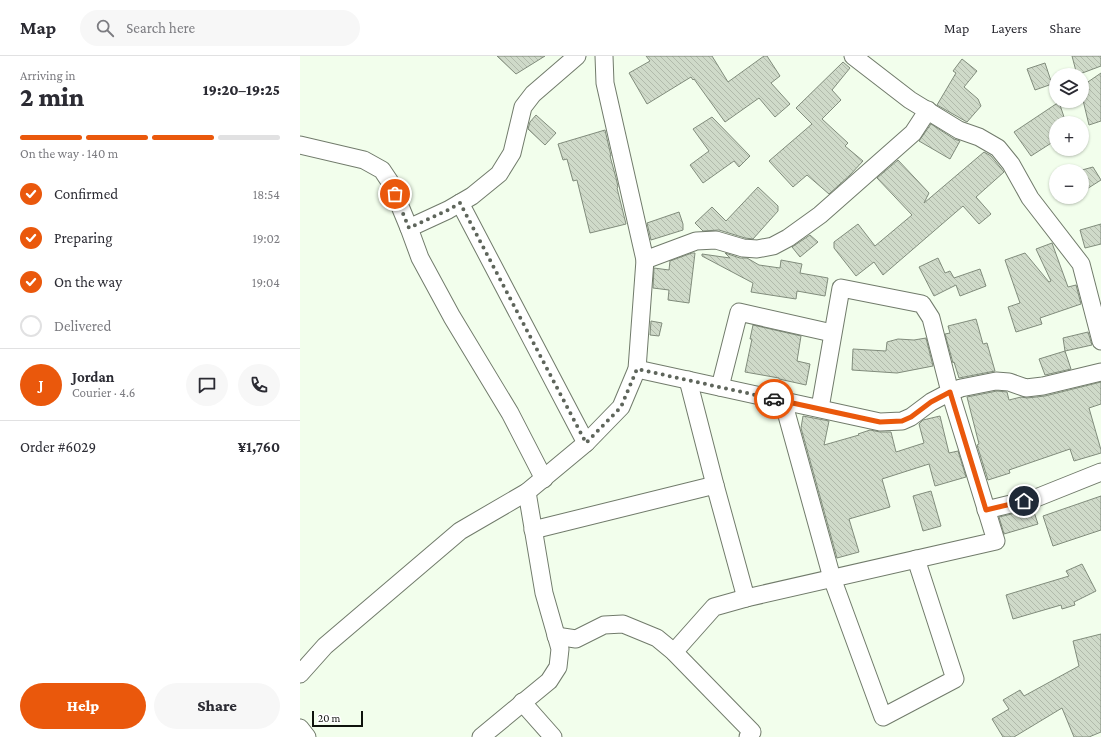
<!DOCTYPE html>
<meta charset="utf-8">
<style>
body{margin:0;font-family:"Crimson Pro",serif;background:#f7f7f7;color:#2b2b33;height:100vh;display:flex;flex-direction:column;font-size:15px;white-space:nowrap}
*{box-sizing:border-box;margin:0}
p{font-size:13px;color:#7c7c81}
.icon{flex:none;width:22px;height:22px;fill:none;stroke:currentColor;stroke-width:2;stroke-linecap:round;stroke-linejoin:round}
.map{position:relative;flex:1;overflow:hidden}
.sheet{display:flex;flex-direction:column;background:#fff;width:300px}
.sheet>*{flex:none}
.buttons{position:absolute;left:749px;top:12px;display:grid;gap:8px}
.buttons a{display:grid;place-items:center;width:40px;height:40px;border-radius:50%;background:#fff;box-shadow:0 1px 3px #0004;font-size:20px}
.scale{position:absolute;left:12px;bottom:10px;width:51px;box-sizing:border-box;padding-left:4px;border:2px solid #0f130d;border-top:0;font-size:11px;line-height:14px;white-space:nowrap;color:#0f130d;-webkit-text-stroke:3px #fff;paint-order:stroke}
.pin{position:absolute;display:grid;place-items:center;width:34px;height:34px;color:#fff;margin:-17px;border:2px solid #fff;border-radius:50%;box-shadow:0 1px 4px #0007}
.courier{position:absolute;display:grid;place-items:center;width:40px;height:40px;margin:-20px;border:3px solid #ea580c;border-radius:50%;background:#fff;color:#222;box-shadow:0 1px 5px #0007}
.summary em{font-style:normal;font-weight:800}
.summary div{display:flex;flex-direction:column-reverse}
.summary{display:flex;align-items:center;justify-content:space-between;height:68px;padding:0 20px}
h1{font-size:26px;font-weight:800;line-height:30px}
.bar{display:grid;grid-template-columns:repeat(4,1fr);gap:6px 4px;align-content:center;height:48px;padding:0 20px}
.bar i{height:5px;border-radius:3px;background:#e1e1e2}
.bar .selected{background:#ea580c}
.bar p{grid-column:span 4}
.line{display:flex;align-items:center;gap:10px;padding:0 20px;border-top:1px solid #e1e1e2}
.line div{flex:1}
.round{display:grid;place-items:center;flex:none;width:42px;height:42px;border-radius:21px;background:#f7f7f7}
ol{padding:0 20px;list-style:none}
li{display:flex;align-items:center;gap:12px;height:44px}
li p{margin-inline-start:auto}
li .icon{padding:4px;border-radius:50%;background:#ea580c;color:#fff;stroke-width:4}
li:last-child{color:#7c7c81}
li i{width:22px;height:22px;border:2px solid #e1e1e2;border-radius:50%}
.cta{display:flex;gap:8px;margin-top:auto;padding:8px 20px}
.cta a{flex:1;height:46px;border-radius:24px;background:#ea580c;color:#fff;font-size:16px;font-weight:800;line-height:46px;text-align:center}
.cta a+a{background:#f7f7f7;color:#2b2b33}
header{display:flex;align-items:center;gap:24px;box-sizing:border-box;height:56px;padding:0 20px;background:#fff;border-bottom:1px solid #e1e1e2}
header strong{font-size:19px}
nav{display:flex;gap:22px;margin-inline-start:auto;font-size:14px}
.search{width:280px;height:36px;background:#f7f7f7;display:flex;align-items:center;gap:10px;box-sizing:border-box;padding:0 14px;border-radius:22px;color:#7c7c81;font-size:15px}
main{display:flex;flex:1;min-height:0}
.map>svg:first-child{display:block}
.building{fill:url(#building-back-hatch);stroke:#818c7c}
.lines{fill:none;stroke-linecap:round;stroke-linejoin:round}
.minor-casing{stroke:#717b6b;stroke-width:19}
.minor{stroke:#fff;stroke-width:17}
.done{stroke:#5e655b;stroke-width:4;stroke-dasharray:0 7.2}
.route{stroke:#ea580c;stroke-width:5}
</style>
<header>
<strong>Map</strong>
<div class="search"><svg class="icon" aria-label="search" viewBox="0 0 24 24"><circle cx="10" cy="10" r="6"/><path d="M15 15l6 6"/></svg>Search here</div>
<nav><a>Map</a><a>Layers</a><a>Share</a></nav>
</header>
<main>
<section class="sheet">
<div class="summary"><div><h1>2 min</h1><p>Arriving in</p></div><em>19:20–19:25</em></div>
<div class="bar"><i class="selected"></i><i class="selected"></i><i class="selected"></i><i></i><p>On the way · 140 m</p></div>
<ol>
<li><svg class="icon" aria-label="check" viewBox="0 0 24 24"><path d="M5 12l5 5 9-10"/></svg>Confirmed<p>18:54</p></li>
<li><svg class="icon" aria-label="check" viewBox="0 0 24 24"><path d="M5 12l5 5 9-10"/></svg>Preparing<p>19:02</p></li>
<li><svg class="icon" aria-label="check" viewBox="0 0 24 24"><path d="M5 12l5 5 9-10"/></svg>On the way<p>19:04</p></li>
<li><i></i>Delivered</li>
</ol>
<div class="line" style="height:72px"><b class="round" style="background:#ea580c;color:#fff">J</b><div><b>Jordan</b><p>Courier · 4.6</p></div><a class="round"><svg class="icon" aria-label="chat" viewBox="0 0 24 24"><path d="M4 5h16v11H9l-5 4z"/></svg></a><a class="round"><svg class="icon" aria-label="phone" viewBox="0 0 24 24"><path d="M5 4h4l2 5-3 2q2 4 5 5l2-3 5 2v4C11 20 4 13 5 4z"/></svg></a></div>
<div class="line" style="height:52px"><div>Order #6029</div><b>¥1,760</b></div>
<div class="cta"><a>Help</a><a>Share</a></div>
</section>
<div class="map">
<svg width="801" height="681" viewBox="0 0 801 681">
<defs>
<pattern id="building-back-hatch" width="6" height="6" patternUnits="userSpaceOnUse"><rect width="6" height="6" fill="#cfdac9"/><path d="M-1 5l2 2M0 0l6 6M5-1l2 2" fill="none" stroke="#b1baab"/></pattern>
</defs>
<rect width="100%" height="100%" fill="#f2feec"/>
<g class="building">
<polygon points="197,0 245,0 216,18"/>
<polygon points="346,0 412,0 428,26 464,0 467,0 480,20 471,27 490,48 475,61 459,42 425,66 394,23 393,24 391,21 347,48 329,17 350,5"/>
<polygon points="772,0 801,0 801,10 777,19"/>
<polygon points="662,3 677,15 664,31 678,43 681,50 667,66 637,49 656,17 653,15"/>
<polygon points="543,6 550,12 532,34 541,44 522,63 548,87 545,90 563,105 550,119 529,138 507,119 493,131 469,105 512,68 496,52"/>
<polygon points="745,7 752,28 735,34 727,13"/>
<polygon points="801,17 801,65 789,69 782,40 782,30"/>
<polygon points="759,46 766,67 756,67 756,84 731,100 714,76"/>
<polygon points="236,59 256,77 245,89 228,73 230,66"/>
<polygon points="412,61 450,100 439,111 434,105 403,127 390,109 409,95 393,73"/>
<polygon points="631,68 654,83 660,85 650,103 619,85"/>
<polygon points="305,74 311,100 310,100 316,122 318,131 317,132 326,168 290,177 277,124 273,125 267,103 263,104 258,88"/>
<polygon points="684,96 691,100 704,116 676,141 691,158 679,168 663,150 583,219 574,206 556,220 534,192 534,186 558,168 575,190 612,159 577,122 598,104 629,137 624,147"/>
<polygon points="793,111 801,124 782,136 782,114"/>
<polygon points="458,131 478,150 478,155 453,183 445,182 419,174 403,175 395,167 412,151 426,165"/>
<polygon points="379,156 383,168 383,174 351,184 347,167"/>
<polygon points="801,168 801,188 785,192 780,174"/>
<polygon points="510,179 518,186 500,201 492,191"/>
<polygon points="752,187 768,231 776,229 781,248 740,262 742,268 716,276 708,251 720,247 705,204 725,197 749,226 751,225 736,193"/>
<polygon points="392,197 395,197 389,247 368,244 369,234 353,232 354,212 369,214 370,205"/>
<polygon points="425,197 440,202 447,202 459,209 480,212 481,204 502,208 500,217 528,222 525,240 497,235 496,243 451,236 453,227 402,200 402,198 430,202"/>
<polygon points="638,202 645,217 650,215 654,222 680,213 686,230 660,240 656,229 634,240 619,211"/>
<polygon points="676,263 683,288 687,287 695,315 659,322 654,306 653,307 645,278 650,277 648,270"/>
<polygon points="351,265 362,267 359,280 350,279"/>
<polygon points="453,269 501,280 497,305 510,308 506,329 479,323 479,322 445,316 452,283 450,283"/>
<polygon points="788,276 792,289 765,295 763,282"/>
<polygon points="626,282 633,310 597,317 552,314 553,293 586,295 587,286 598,283 614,284"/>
<polygon points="765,295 771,313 745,319 739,303"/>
<polygon points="801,326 801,348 789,352 801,394 801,397 774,405 770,393 709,414 710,417 688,424 677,389 679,388 667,341 697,335 707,336 709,344 721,341 727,342 745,340"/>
<polygon points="503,360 529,365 524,389 559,379 558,378 570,374 580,376 591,376 596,396 624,387 619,368 623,364 640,360 649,397 658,395 666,421 635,430 629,408 582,423 590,451 549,463 559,496 537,502 501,372"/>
<polygon points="631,435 641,470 623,475 613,440"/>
<polygon points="801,440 801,474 753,490 743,460"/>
<polygon points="733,453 738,468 704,478 699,461"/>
<polygon points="782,508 796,535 774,546 775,549 762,553 761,549 713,563 706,539 769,520 766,515"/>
<polygon points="801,578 801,676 789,681 774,681 762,652 714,681 703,681 692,663 709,653 703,644 720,634 724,640 779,610 773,585"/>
</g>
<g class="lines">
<defs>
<g id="minor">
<polyline points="553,0 610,44 659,74 679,81 698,92 711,108 730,142 781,208 801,285"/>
<polyline points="0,89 64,104 82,114 90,126 109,172 120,202 152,261 210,357 244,423"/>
<polyline points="160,147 286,387"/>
<polyline points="109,172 148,154 172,140 199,118 212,97 223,51 233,38 277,0"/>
<polyline points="345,204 396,185 416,184 443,192 457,193 473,190 488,182 520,159 613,77 628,54"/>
<polyline points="337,313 580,366 602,365 611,361 631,346 650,336 661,332 696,325 709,326 726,332 743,330 801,316"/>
<polyline points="388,324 415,429 446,542 696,485 650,336 631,262 622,248 541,232 520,352"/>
<polyline points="420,331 439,256 532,277"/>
<polyline points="483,345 532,522 583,661 655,623 616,503"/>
<polyline points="686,454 736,442 801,416"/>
<polyline points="233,474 415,429"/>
<polyline points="256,580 276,583 304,569 323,568 357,582 374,596 452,676 448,681"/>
<polyline points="374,596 414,551 446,542"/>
<polyline points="0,618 25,590 160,475 227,436 286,387 321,351 337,313 345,204 305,27 304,0"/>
<polyline points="222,646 253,681"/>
<polyline points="0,672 7,681"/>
<polyline points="181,681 249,625 258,611 260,593 244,537 227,436"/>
</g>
</defs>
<use href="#minor" class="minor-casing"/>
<use href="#minor" class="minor"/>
</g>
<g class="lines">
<polyline class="done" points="95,138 109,172 148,154 160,147 286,387 321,351 337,313 474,343"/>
<polyline class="route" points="474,343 580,366 602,365 611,361 631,346 650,336 686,454 724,445"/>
</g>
</svg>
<div class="buttons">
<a><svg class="icon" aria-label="layers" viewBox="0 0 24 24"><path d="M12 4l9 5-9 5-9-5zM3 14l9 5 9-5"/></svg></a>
<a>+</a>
<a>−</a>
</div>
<div class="scale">20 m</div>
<div class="pin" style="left:95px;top:138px;background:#ea580c"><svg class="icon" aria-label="bag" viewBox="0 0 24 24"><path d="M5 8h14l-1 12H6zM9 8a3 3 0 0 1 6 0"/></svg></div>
<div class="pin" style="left:724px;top:445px;background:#1f2937"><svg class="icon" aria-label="home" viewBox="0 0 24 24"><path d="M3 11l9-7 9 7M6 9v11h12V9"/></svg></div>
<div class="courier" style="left:474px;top:343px"><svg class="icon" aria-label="car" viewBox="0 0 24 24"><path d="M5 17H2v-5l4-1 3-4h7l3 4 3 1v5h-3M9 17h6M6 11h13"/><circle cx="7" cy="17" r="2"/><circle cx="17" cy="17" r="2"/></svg></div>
</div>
</main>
